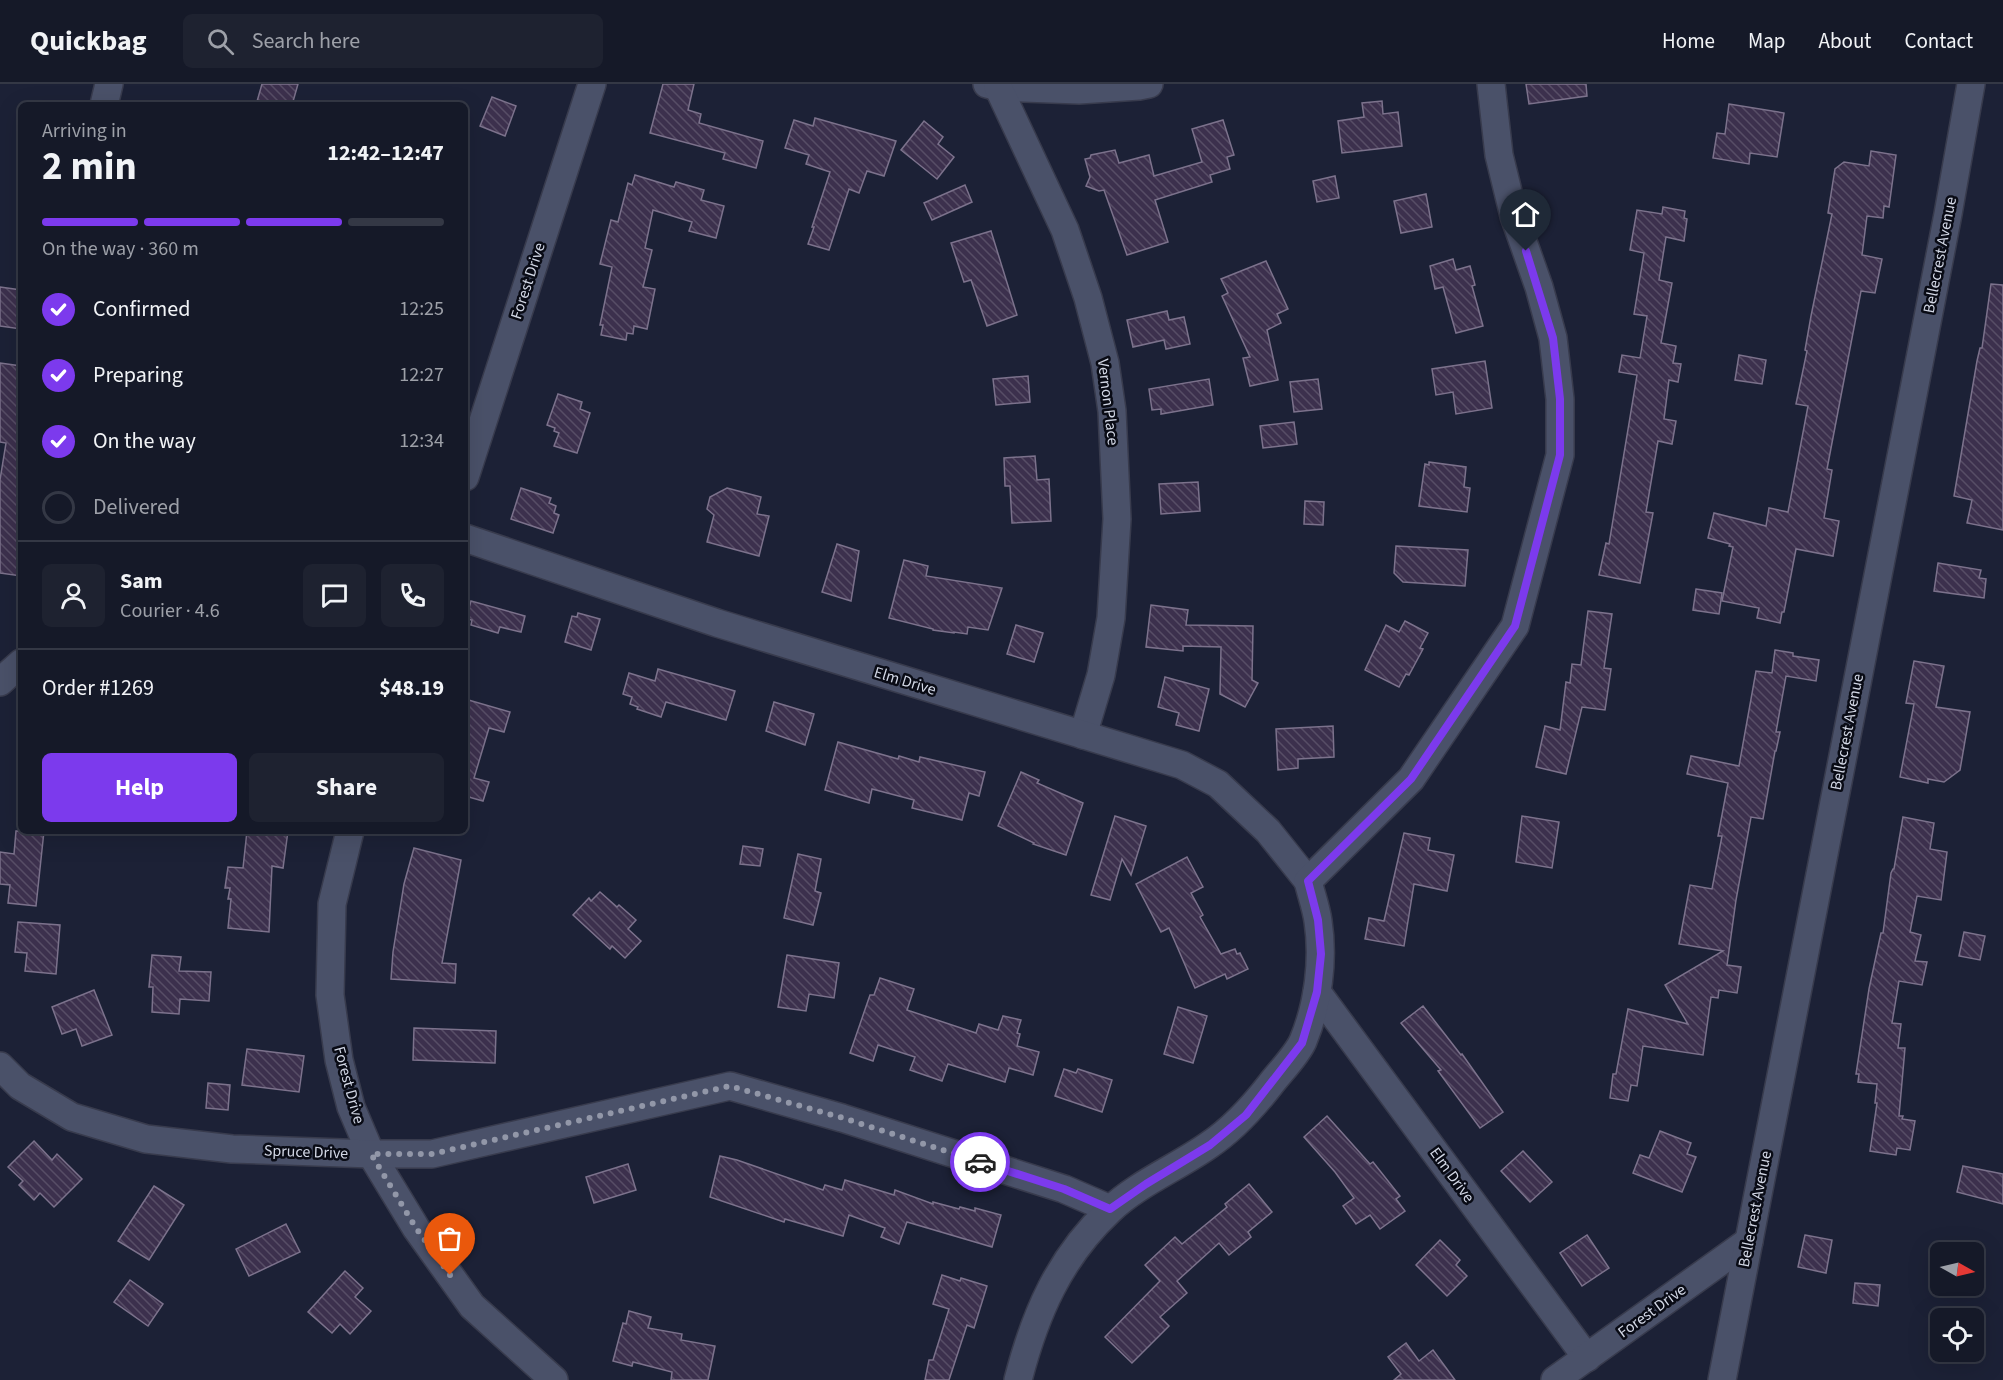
<!DOCTYPE html>
<meta charset="utf-8">
<style>
body{margin:0;font-family:"Source Sans 3",sans-serif;background:#1e2230;color:#f1f3f6;height:100vh;display:flex;flex-direction:column;font-size:22px;white-space:nowrap}
*{box-sizing:border-box;margin:0}
p{font-size:20px;color:#9da0a8}
.icon{flex:none;width:33px;height:33px;fill:none;stroke:currentColor;stroke-width:2;stroke-linecap:round;stroke-linejoin:round}
.map{position:relative;flex:1;overflow:hidden}
.panel{position:absolute;left:18px;top:18px;width:450px;height:732px;display:flex;flex-direction:column;background:#151928;border-radius:9px;box-shadow:0 6px 24px #0002,0 0 0 2px #343845}
.panel>*{flex:none}
.needle{width:39px;rotate:98deg}
.fabs{position:absolute;left:1930px;top:1158px;display:grid;gap:12px}
.fabs a{display:grid;place-items:center;width:54px;height:54px;border-radius:9px;background:#151928;box-shadow:0 6px 24px #0002,0 0 0 2px #343845;font-size:30px}
.pin{position:absolute;display:grid;place-items:center;width:51px;height:51px;color:#fff;margin:-62px -26px;border-radius:50% 50% 50% 0;rotate:-45deg;box-shadow:0 0 6px #0007}
.pin .icon{rotate:45deg}
.courier{position:absolute;display:grid;place-items:center;width:60px;height:60px;margin:-30px;border:4px solid #7c3aed;border-radius:50%;background:#fff;color:#222;box-shadow:0 2px 8px #0007}
.overview em{font-style:normal;font-weight:700}
.overview div{display:flex;flex-direction:column-reverse}
.overview{display:flex;align-items:center;justify-content:space-between;height:102px;padding:0 24px}
h1{font-size:39px;font-weight:700;line-height:45px}
.bar{display:grid;grid-template-columns:repeat(4,1fr);gap:9px 6px;align-content:center;height:72px;padding:0 24px}
.bar i{height:8px;border-radius:4px;background:#343845}
.bar .selected{background:#7c3aed}
.bar p{grid-column:span 4}
.line{display:flex;align-items:center;gap:15px;padding:0 24px;border-top:2px solid #343845}
.line div{flex:1}
.round{display:grid;place-items:center;flex:none;width:63px;height:63px;border-radius:9px;background:#1e2230}
ol{padding:0 24px;list-style:none}
li{display:flex;align-items:center;gap:18px;height:66px}
li p{margin-inline-start:auto}
li .icon{padding:6px;border-radius:50%;background:#7c3aed;color:#fff;stroke-width:4}
li:last-child{color:#9da0a8}
li i{width:33px;height:33px;border:3px solid #343845;border-radius:50%}
.button{display:flex;gap:12px;margin-top:auto;padding:12px 24px}
.button a{flex:1;height:69px;border-radius:9px;background:#7c3aed;color:#fff;font-size:24px;font-weight:700;line-height:69px;text-align:center}
.button a+a{background:#1e2230;color:#f1f3f6}
header{display:flex;align-items:center;gap:36px;box-sizing:border-box;height:84px;padding:0 30px;background:#151928;border-bottom:2px solid #343845}
header strong{font-size:28px}
nav{display:flex;gap:33px;margin-inline-start:auto;font-size:21px}
.search{width:420px;height:54px;background:#1e2230;display:flex;align-items:center;gap:15px;box-sizing:border-box;padding:0 21px;border-radius:9px;color:#9da0a8;font-size:22px}
.map>svg:first-child{display:block}
.building{fill:url(#building-back-hatch);stroke:#7c728c;stroke-width:1.5}
.lines{fill:none;stroke-linecap:round;stroke-linejoin:round}
.minor-casing{stroke:#383b4d;stroke-width:30}
.minor{stroke:#4a5169;stroke-width:27}
.done{stroke:#9297a8;stroke-width:6;stroke-dasharray:0 10.8}
.route{stroke:#7c3aed;stroke-width:8}
.labels{text-anchor:middle;dominant-baseline:central;stroke-width:5;stroke-linejoin:round;paint-order:stroke}
.street-label{font-size:16px;fill:#d2d7e5;stroke:#090b15}
</style>
<header>
<strong>Quickbag</strong>
<div class="search"><svg class="icon" aria-label="search" viewBox="0 0 24 24"><circle cx="10" cy="10" r="6"/><path d="M15 15l6 6"/></svg>Search here</div>
<nav><a>Home</a><a>Map</a><a>About</a><a>Contact</a></nav>
</header>
<div class="map">
<svg width="2003" height="1296" viewBox="0 0 2003 1296">
<defs>
<pattern id="building-back-hatch" width="6" height="6" patternUnits="userSpaceOnUse" patternTransform="scale(1.5)"><rect width="6" height="6" fill="#3c304d"/><path d="M-1 5l2 2M0 0l6 6M5-1l2 2" fill="none" stroke="#574d66"/></pattern>
</defs>
<rect width="100%" height="100%" fill="#1c2136"/>
<g class="building">
<polygon points="262,0 298,0 292,21 256,21"/>
<polygon points="663,0 694,0 688,26 701,30 699,39 763,57 756,84 723,75 725,69 650,49"/>
<polygon points="1526,0 1586,0 1587,12 1529,20"/>
<polygon points="492,13 516,22 505,52 480,42"/>
<polygon points="1382,17 1383,30 1398,28 1402,62 1342,69 1338,37 1364,33 1362,19"/>
<polygon points="1729,20 1784,29 1777,73 1750,69 1749,80 1713,74 1717,49 1725,50"/>
<polygon points="815,34 896,57 884,92 867,87 859,109 849,105 829,166 808,160 814,143 812,143 830,88 806,80 809,71 785,64 794,36 813,42"/>
<polygon points="1223,36 1234,71 1227,73 1230,85 1210,91 1212,98 1155,116 1168,158 1127,171 1104,106 1099,107 1086,102 1090,93 1085,75 1090,74 1091,71 1115,66 1119,79 1149,71 1154,92 1202,78 1192,45"/>
<polygon points="924,37 943,53 938,60 954,73 937,95 901,66"/>
<polygon points="1871,67 1896,71 1889,123 1884,122 1883,134 1867,132 1862,171 1882,175 1875,209 1861,207 1827,385 1832,386 1824,434 1839,437 1833,472 1796,465 1784,528 1782,528 1780,539 1757,534 1759,524 1722,517 1733,463 1729,462 1730,460 1708,454 1714,429 1766,442 1769,424 1788,428 1808,322 1796,320 1807,267 1805,266 1811,232 1832,130 1828,129 1835,85 1844,78 1869,82"/>
<polygon points="635,91 674,103 676,98 704,106 701,116 724,122 716,154 689,147 692,138 653,126 645,164 652,166 643,203 655,205 647,245 634,242 633,250 627,249 626,256 601,251 603,241 600,241 612,183 600,180 611,136 618,138 628,99 632,101"/>
<polygon points="1335,92 1339,114 1317,118 1313,97"/>
<polygon points="965,101 972,118 932,136 924,119"/>
<polygon points="1426,110 1432,143 1401,149 1394,117"/>
<polygon points="1663,123 1685,127 1684,134 1687,135 1684,157 1666,153 1659,196 1672,199 1661,259 1676,262 1673,279 1681,280 1678,298 1669,296 1664,335 1676,337 1672,360 1658,357 1646,428 1653,429 1640,499 1599,491 1606,459 1609,460 1637,291 1619,288 1622,271 1640,274 1647,232 1634,230 1644,169 1630,166 1637,126 1662,130"/>
<polygon points="991,147 1017,231 987,242 971,196 964,198 951,159"/>
<polygon points="1453,175 1456,186 1470,182 1475,201 1472,202 1483,242 1456,249 1443,203 1435,205 1430,182"/>
<polygon points="1266,177 1288,225 1277,230 1281,239 1267,246 1278,296 1250,302 1243,274 1250,273 1222,212 1228,209 1221,195"/>
<polygon points="1991,200 2003,201 2003,446 1967,439 1972,416 1954,412 1977,277 1980,264 1982,264"/>
<polygon points="0,203 21,206 21,245 0,242"/>
<polygon points="1167,227 1169,236 1184,233 1190,260 1166,265 1164,256 1133,263 1127,236"/>
<polygon points="1739,271 1766,276 1762,300 1735,296"/>
<polygon points="1485,277 1492,324 1456,330 1453,308 1436,311 1432,285"/>
<polygon points="0,279 21,282 21,492 0,489 0,396 6,359 0,358"/>
<polygon points="1028,292 1030,318 996,321 993,295"/>
<polygon points="1209,295 1213,321 1161,330 1161,325 1152,326 1149,305"/>
<polygon points="1318,295 1322,325 1294,328 1290,298"/>
<polygon points="558,310 582,318 580,325 590,329 577,369 554,362 559,349 554,347 555,344 547,341"/>
<polygon points="1294,338 1297,360 1263,364 1260,342"/>
<polygon points="1035,372 1037,396 1049,395 1051,437 1012,439 1010,402 1005,402 1004,374"/>
<polygon points="1429,378 1466,383 1464,403 1470,404 1467,428 1419,422 1425,380 1429,381"/>
<polygon points="1198,398 1200,427 1161,430 1159,400"/>
<polygon points="521,404 551,414 549,419 556,422 554,429 559,431 553,449 511,435"/>
<polygon points="727,404 761,413 757,430 769,432 759,472 707,458 714,431 707,425 710,413"/>
<polygon points="1305,417 1324,418 1323,441 1304,440"/>
<polygon points="837,460 859,467 851,517 822,508"/>
<polygon points="1396,462 1468,466 1465,502 1403,498 1394,489"/>
<polygon points="904,476 928,482 926,492 1002,504 988,546 968,543 967,550 954,548 954,549 933,546 933,545 889,534"/>
<polygon points="1938,479 1981,486 1979,494 1986,495 1984,514 1934,507"/>
<polygon points="1696,505 1722,509 1719,530 1693,526"/>
<polygon points="471,517 525,532 521,548 500,543 498,549 471,541 472,536 466,535"/>
<polygon points="1151,521 1188,526 1186,541 1253,542 1252,596 1258,599 1245,623 1220,610 1221,563 1183,562 1183,567 1146,563"/>
<polygon points="1588,527 1612,530 1604,584 1611,585 1605,626 1582,623 1566,690 1536,683 1545,642 1560,646 1566,598 1570,599 1572,580 1581,581"/>
<polygon points="578,529 600,535 591,566 565,558 572,532 577,533"/>
<polygon points="1405,537 1428,549 1420,564 1423,565 1409,591 1406,590 1399,603 1365,586 1386,541 1399,548"/>
<polygon points="1016,541 1043,549 1034,578 1007,570"/>
<polygon points="1775,566 1793,569 1793,572 1819,576 1816,597 1786,592 1776,648 1780,648 1776,667 1775,667 1763,735 1751,733 1736,816 1727,881 1741,883 1737,909 1719,906 1718,914 1711,913 1703,971 1643,962 1637,1002 1631,1001 1628,1017 1610,1014 1613,990 1616,990 1628,925 1688,940 1665,901 1723,867 1679,860 1690,801 1712,805 1722,752 1718,752 1728,699 1687,690 1691,672 1739,682 1756,587 1772,589"/>
<polygon points="1914,577 1944,582 1936,623 1970,628 1960,686 1944,698 1928,695 1928,699 1900,693 1914,620 1906,619"/>
<polygon points="658,585 735,607 726,636 666,618 661,633 637,625 638,623 630,620 632,613 623,610 629,589 655,597"/>
<polygon points="1165,593 1209,605 1199,647 1176,641 1179,629 1158,623"/>
<polygon points="465,615 510,628 504,648 489,644 474,694 489,698 483,717 465,712"/>
<polygon points="774,618 814,630 805,661 766,647"/>
<polygon points="1333,642 1334,673 1298,675 1298,684 1278,686 1276,645"/>
<polygon points="838,658 898,675 899,672 919,678 920,673 985,688 979,712 969,709 962,736 912,724 914,716 872,705 869,719 825,706"/>
<polygon points="1021,688 1039,696 1037,699 1083,719 1066,771 1033,760 1034,759 998,742"/>
<polygon points="1115,732 1146,742 1131,791 1122,775 1110,816 1091,811"/>
<polygon points="1522,732 1559,738 1552,784 1516,778"/>
<polygon points="1903,733 1934,739 1930,765 1947,768 1941,816 1917,812 1910,848 1921,851 1915,877 1927,878 1922,901 1899,897 1892,939 1901,940 1898,964 1905,964 1899,1032 1903,1032 1902,1035 1915,1037 1910,1066 1897,1064 1896,1071 1870,1067 1877,1019 1875,1019 1877,1000 1858,998 1859,990 1856,990 1869,905 1881,849 1883,849 1891,789 1893,785 1894,785"/>
<polygon points="16,747 44,747 36,822 8,819 10,801 0,800 0,768 14,770"/>
<polygon points="247,747 288,747 283,784 272,782 269,848 228,844 231,815 228,815 230,804 225,804 228,783 243,784"/>
<polygon points="1404,749 1430,754 1428,766 1454,771 1447,807 1414,800 1404,862 1365,855 1369,834 1384,837"/>
<polygon points="743,762 763,765 760,782 740,780"/>
<polygon points="414,764 461,776 442,879 456,880 455,899 391,895 393,868 404,800"/>
<polygon points="798,770 821,775 815,807 821,809 813,841 784,834"/>
<polygon points="1187,773 1203,803 1191,809 1203,831 1200,833 1221,870 1235,865 1237,870 1240,869 1248,885 1227,895 1225,890 1195,904 1169,844 1161,848 1136,800"/>
<polygon points="600,808 617,823 619,821 636,836 628,845 641,857 625,874 612,862 610,865 573,831 589,814 591,817"/>
<polygon points="18,838 60,841 56,890 25,887 27,869 15,868"/>
<polygon points="1964,848 1985,852 1980,876 1959,872"/>
<polygon points="152,871 181,873 179,887 211,888 209,917 180,915 179,930 152,928 153,903 149,903"/>
<polygon points="787,871 839,879 834,914 809,910 806,927 778,923"/>
<polygon points="880,894 914,905 907,926 976,949 979,940 998,946 1003,932 1021,936 1017,949 1020,950 1017,962 1039,968 1033,991 1009,984 1005,998 948,980 942,997 910,986 915,973 878,961 873,977 850,969 870,911 874,911"/>
<polygon points="94,906 112,951 82,962 76,945 62,950 52,923"/>
<polygon points="1423,922 1461,971 1462,970 1503,1028 1480,1044 1438,987 1441,986 1401,939"/>
<polygon points="1178,923 1207,932 1193,979 1164,970"/>
<polygon points="414,944 496,947 495,979 413,976"/>
<polygon points="247,965 304,972 299,1008 242,1001"/>
<polygon points="1064,985 1076,989 1078,985 1112,996 1102,1028 1055,1012"/>
<polygon points="208,999 230,1001 228,1026 206,1024"/>
<polygon points="1327,1032 1370,1080 1373,1078 1400,1112 1396,1115 1405,1127 1380,1145 1370,1131 1356,1140 1343,1122 1354,1114 1335,1088 1304,1053"/>
<polygon points="1660,1047 1691,1059 1687,1070 1696,1073 1682,1108 1633,1089 1640,1071 1649,1074"/>
<polygon points="34,1057 52,1076 57,1070 82,1095 54,1123 40,1109 34,1116 19,1101 23,1097 8,1083"/>
<polygon points="1523,1067 1552,1098 1530,1118 1501,1087"/>
<polygon points="720,1072 737,1076 823,1106 825,1101 842,1106 845,1096 894,1111 895,1106 933,1120 933,1118 959,1125 960,1123 975,1127 975,1124 1001,1131 992,1163 907,1138 899,1160 881,1153 885,1144 849,1131 843,1152 785,1135 784,1138 710,1113"/>
<polygon points="628,1080 636,1106 594,1119 586,1093"/>
<polygon points="1963,1082 2003,1090 2003,1120 1957,1108"/>
<polygon points="1249,1100 1272,1128 1248,1148 1251,1153 1229,1171 1219,1159 1177,1197 1187,1209 1160,1233 1169,1242 1132,1279 1105,1253 1160,1197 1145,1181 1175,1153 1182,1160 1227,1123 1225,1120"/>
<polygon points="154,1102 184,1121 149,1176 118,1157"/>
<polygon points="286,1140 300,1168 249,1192 236,1165"/>
<polygon points="1587,1151 1609,1184 1582,1202 1560,1169"/>
<polygon points="1805,1151 1832,1156 1826,1189 1798,1183"/>
<polygon points="1440,1156 1460,1176 1456,1181 1467,1192 1447,1212 1416,1181"/>
<polygon points="345,1187 363,1204 355,1213 371,1227 350,1250 340,1240 332,1249 308,1228"/>
<polygon points="942,1191 960,1197 961,1194 987,1202 974,1244 967,1241 949,1296 925,1296 929,1276 933,1276 949,1225 933,1220"/>
<polygon points="130,1196 163,1220 148,1242 114,1218"/>
<polygon points="1855,1199 1880,1201 1878,1222 1853,1219"/>
<polygon points="629,1227 651,1233 648,1244 682,1250 681,1256 715,1262 708,1296 671,1296 672,1288 633,1278 632,1282 613,1277 623,1239 626,1240"/>
<polygon points="1406,1259 1419,1277 1433,1266 1455,1296 1394,1296 1401,1290 1388,1273"/>
</g>
<g class="lines">
<defs>
<g id="minor">
<polyline points="987,0 998,3 1079,6 1139,2 1149,0"/>
<polyline points="998,3 1065,146 1088,214 1105,279 1112,327 1117,435 1111,534 1101,591 1083,651"/>
<polyline points="104,21 109,0"/>
<polyline points="465,393 592,0"/>
<polyline points="465,454 717,539 1182,681 1218,700 1268,747 1308,797"/>
<polyline points="0,598 21,579"/>
<polyline points="350,747 332,820 330,911 339,976 351,1023 371,1070 416,1144 472,1222 554,1296"/>
<polyline points="1317,908 1587,1274"/>
<polyline points="0,982 20,1002 72,1033 146,1055 232,1065 371,1070 432,1070 730,1002 842,1034 1064,1105 1110,1125"/>
<path d="M1018 1296C1035 1230 1059 1174 1110 1126 1137 1100 1178 1083 1209 1061 1233 1045 1252 1024 1270 1001 1279 989 1297 971 1303 957 1318 921 1324 876 1318 837 1316 823 1311 810 1308 797L1411 695 1515 542 1560 371V315L1553 254 1539 203 1514 132 1499 71 1491 0"/>
<polyline points="1555,1296 1749,1157"/>
<polyline points="1722,1296 1948,130 1971,0"/>
</g>
</defs>
<use href="#minor" class="minor-casing"/>
<use href="#minor" class="minor"/>
</g>
<g class="lines">
<polyline class="done" points="450,1191 416,1144 371,1070 432,1070 730,1002 843,1034 980,1078"/>
<polyline class="route" points="980,1078 1064,1105 1110,1125 1146,1100 1210,1061 1246,1031 1302,959 1317,908 1321,870 1318,836 1308,797 1411,695 1515,542 1560,371 1560,315 1553,254 1526,167"/>
</g>
<g class="labels">
<g class="street-label">
<text transform="translate(1940 171) rotate(-79)">Bellecrest Avenue</text>
<text transform="translate(528 197) rotate(-72)">Forest Drive</text>
<text transform="translate(1108 318) rotate(83)">Vernon Place</text>
<text transform="translate(905 597) rotate(17)">Elm Drive</text>
<text transform="translate(1847 648) rotate(-79)">Bellecrest Avenue</text>
<text transform="translate(349 1001) rotate(75)">Forest Drive</text>
<text transform="translate(306 1068) rotate(2)">Spruce Drive</text>
<text transform="translate(1452 1091) rotate(54)">Elm Drive</text>
<text transform="translate(1755 1125) rotate(-79)">Bellecrest Avenue</text>
<text transform="translate(1652 1227) rotate(-36)">Forest Drive</text>
</g>
</g>
</svg>
<div class="fabs">
<a><svg class="needle" viewBox="-14 -14 28 28"><path d="M0-13l5 13h-10z" fill="#e53935"/><path d="M0 13l5-13h-10z" fill="#9da0a8"/></svg></a>
<a><svg class="icon" aria-label="locate" viewBox="0 0 24 24"><circle cx="12" cy="12" r="6"/><path d="M12 2v4M12 18v4M2 12h4M18 12h4"/></svg></a>
</div>
<div class="pin" style="left:450px;top:1191px;background:#ea580c"><svg class="icon" aria-label="bag" viewBox="0 0 24 24"><path d="M5 8h14l-1 12H6zM9 8a3 3 0 0 1 6 0"/></svg></div>
<div class="pin" style="left:1526px;top:167px;background:#1f2937"><svg class="icon" aria-label="home" viewBox="0 0 24 24"><path d="M3 11l9-7 9 7M6 9v11h12V9"/></svg></div>
<div class="courier" style="left:980px;top:1078px"><svg class="icon" aria-label="car" viewBox="0 0 24 24"><path d="M5 17H2v-5l4-1 3-4h7l3 4 3 1v5h-3M9 17h6M6 11h13"/><circle cx="7" cy="17" r="2"/><circle cx="17" cy="17" r="2"/></svg></div>
<section class="panel">
<div class="overview"><div><h1>2 min</h1><p>Arriving in</p></div><em>12:42–12:47</em></div>
<div class="bar"><i class="selected"></i><i class="selected"></i><i class="selected"></i><i></i><p>On the way · 360 m</p></div>
<ol>
<li><svg class="icon" aria-label="check" viewBox="0 0 24 24"><path d="M5 12l5 5 9-10"/></svg>Confirmed<p>12:25</p></li>
<li><svg class="icon" aria-label="check" viewBox="0 0 24 24"><path d="M5 12l5 5 9-10"/></svg>Preparing<p>12:27</p></li>
<li><svg class="icon" aria-label="check" viewBox="0 0 24 24"><path d="M5 12l5 5 9-10"/></svg>On the way<p>12:34</p></li>
<li><i></i>Delivered</li>
</ol>
<div class="line" style="height:108px"><a class="round"><svg class="icon" aria-label="person" viewBox="0 0 24 24"><circle cx="12" cy="8" r="4"/><path d="M4 21q1-7 8-7t8 7"/></svg></a><div><b>Sam</b><p>Courier · 4.6</p></div><a class="round"><svg class="icon" aria-label="chat" viewBox="0 0 24 24"><path d="M4 5h16v11H9l-5 4z"/></svg></a><a class="round"><svg class="icon" aria-label="phone" viewBox="0 0 24 24"><path d="M5 4h4l2 5-3 2q2 4 5 5l2-3 5 2v4C11 20 4 13 5 4z"/></svg></a></div>
<div class="line" style="height:78px"><div>Order #1269</div><b>$48.19</b></div>
<div class="button"><a>Help</a><a>Share</a></div>
</section>
</div>
